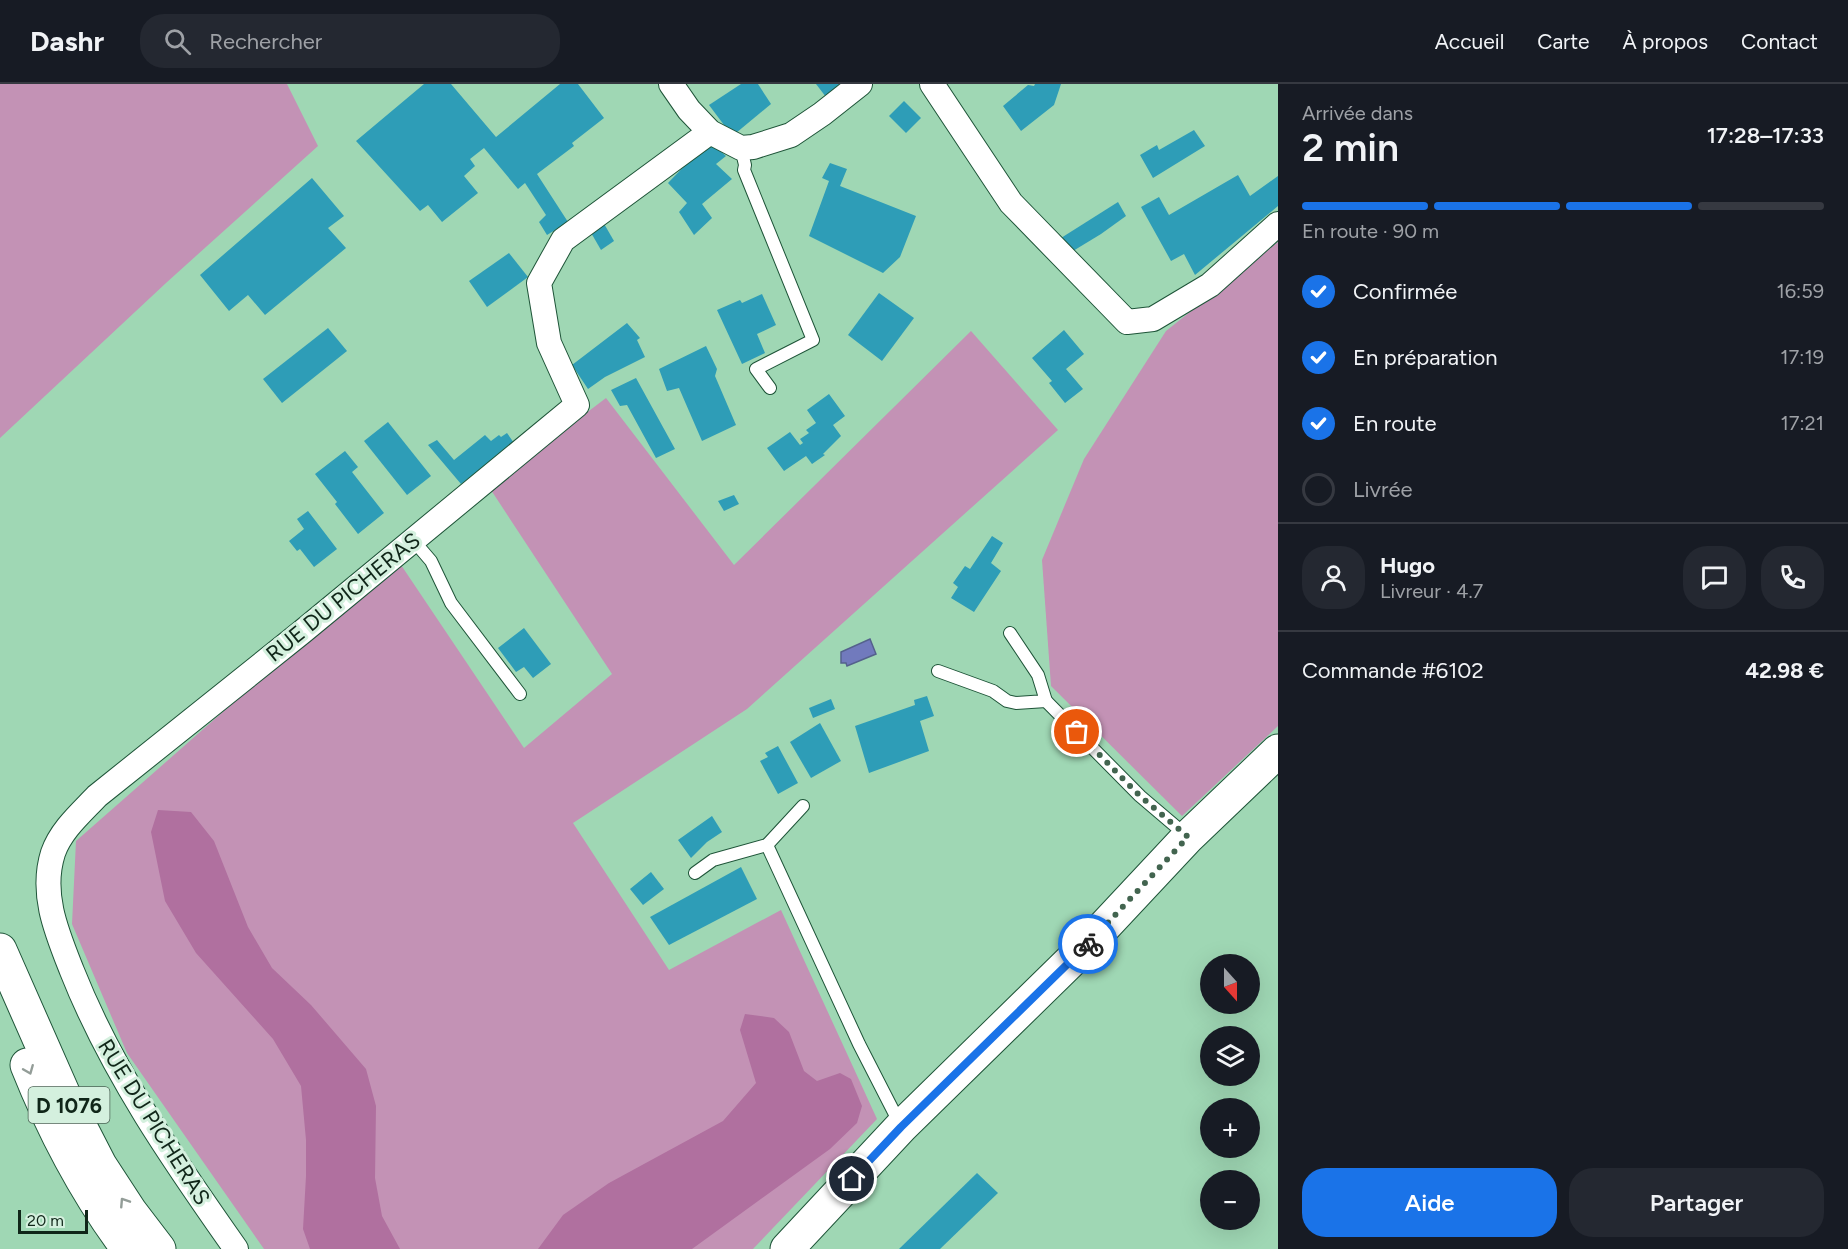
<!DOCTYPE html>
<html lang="fr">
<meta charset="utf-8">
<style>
body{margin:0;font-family:Figtree,sans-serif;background:#242831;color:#f1f3f6;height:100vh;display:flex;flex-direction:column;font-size:22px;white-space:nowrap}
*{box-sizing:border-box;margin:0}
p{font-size:20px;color:#9ea1a6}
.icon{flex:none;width:33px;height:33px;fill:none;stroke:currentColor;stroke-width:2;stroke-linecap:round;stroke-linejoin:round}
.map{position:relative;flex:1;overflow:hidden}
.sheet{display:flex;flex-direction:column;background:#171b24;width:570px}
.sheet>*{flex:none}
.needle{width:39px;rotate:159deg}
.controls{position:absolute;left:1200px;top:870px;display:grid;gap:12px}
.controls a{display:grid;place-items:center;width:60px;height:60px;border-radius:50%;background:#171b24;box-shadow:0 6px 24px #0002;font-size:30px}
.scale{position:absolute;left:18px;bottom:15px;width:70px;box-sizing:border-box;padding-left:6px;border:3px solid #102619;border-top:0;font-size:16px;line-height:21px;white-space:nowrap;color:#102619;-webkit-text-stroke:4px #d4f0de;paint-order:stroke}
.pin{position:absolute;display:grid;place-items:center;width:51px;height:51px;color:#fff;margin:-26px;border:3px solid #fff;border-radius:50%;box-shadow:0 2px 6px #0007}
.courier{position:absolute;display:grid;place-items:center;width:60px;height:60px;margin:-30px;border:4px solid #1a73e8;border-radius:50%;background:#fff;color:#222;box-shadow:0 2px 8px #0007}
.overview em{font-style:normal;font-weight:600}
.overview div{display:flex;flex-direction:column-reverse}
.overview{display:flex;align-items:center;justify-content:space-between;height:102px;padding:0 24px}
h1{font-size:39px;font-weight:600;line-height:45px}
.bar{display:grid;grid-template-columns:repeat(4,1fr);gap:9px 6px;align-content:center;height:72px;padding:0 24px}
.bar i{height:8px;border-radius:4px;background:#363941}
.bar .current{background:#1a73e8}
.bar p{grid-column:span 4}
.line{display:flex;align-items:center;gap:15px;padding:0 24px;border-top:2px solid #363941}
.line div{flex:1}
.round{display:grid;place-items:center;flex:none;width:63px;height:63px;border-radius:24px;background:#242831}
ol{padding:0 24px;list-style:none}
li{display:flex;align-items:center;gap:18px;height:66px}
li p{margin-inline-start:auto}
li .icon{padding:6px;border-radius:50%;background:#1a73e8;color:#fff;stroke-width:4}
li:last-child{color:#9ea1a6}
li i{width:33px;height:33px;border:3px solid #363941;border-radius:50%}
.cta{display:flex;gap:12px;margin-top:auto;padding:12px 24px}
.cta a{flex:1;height:69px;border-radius:24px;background:#1a73e8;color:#fff;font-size:24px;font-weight:600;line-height:69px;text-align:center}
.cta a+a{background:#242831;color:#f1f3f6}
header{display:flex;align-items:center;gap:36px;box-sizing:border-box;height:84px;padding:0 30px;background:#171b24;border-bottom:2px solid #363941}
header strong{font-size:28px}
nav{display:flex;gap:33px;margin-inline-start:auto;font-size:21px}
.search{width:420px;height:54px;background:#242831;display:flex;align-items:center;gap:15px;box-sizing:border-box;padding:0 21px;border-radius:24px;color:#9ea1a6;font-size:22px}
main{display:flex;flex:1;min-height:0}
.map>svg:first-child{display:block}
.green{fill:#c392b5}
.forest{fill:#b0709f}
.water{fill:#717abd;stroke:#54618c;stroke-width:1.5}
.building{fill:#2e9db7}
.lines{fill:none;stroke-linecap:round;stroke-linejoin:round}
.lane-casing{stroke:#1e5438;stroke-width:14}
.street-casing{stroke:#1e5438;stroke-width:26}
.secondary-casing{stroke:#1e5438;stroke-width:35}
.primary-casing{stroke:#1e5438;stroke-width:35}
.lane{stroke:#fff;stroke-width:12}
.street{stroke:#fff;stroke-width:24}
.secondary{stroke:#fff;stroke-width:33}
.primary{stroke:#fff;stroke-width:33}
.oneway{stroke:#939d98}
.done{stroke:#42644f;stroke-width:6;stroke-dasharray:0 10.8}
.route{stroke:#1a73e8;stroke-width:8}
.labels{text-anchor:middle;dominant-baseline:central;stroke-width:6;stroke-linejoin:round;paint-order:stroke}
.shield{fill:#d4f0de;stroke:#4b6354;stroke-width:1.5}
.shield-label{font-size:21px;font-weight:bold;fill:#102619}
.street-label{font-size:22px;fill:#102619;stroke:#d4f0de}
</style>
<header>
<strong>Dashr</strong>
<div class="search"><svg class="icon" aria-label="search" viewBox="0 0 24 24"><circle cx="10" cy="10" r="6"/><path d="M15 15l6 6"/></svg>Rechercher</div>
<nav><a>Accueil</a><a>Carte</a><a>À propos</a><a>Contact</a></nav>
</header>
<main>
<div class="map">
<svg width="1278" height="1165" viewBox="0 0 1278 1165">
<rect width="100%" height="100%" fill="#9fd7b4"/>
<g class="green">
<polygon points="0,0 287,0 318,62 166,199 0,354"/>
<polygon points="1278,158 1278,642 1182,732 1051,602 1042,476 1084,375 1166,247"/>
<polygon points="971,247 1058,346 747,625 573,739 669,886 781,826 877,1035 753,1165 264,1165 127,969 72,840 76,757 397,475 524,664 612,590 489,403 606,314 734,481"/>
</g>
<g class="forest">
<polygon points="158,726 191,728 214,757 248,843 272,884 311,921 366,985 376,1022 375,1094 382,1132 400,1165 310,1165 303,1145 306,1092 306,1056 301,1002 273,955 196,869 165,817 151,748"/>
<polygon points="745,930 774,934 789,948 804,987 817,997 840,989 851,995 862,1022 857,1039 830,1065 692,1165 538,1165 563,1131 609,1099 723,1037 756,999 740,946"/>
</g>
<polygon class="water" points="870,555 876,570 847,582 846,579 841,579 841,568"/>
<g class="building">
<polygon points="424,0 451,0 496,53 560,0 578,0 604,34 572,59 574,62 537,90 568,138 547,151 539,138 546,131 525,99 518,105 484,64 470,75 475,82 464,92 478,109 442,138 428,121 420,127 356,57"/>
<polygon points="741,0 758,0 771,20 736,49 724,41 709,21"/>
<polygon points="816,0 843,0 826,13"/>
<polygon points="1035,0 1061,0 1054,21 1021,47 1003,22 1028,1 1034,2"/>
<polygon points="904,17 921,34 906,49 889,32"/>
<polygon points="1194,46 1205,62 1153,94 1140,71 1157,61 1159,66"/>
<polygon points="711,59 726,72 716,80 732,95 702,120 712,134 694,151 679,128 687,119 668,99 696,70"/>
<polygon points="830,79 847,85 840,102 916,132 900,173 883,189 809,152 829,97 822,94"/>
<polygon points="1238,91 1250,112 1278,92 1278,122 1195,191 1184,170 1171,177 1141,123 1159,113 1169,131"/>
<polygon points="312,94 344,132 328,144 346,164 265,231 248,211 229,227 200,191"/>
<polygon points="1118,118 1126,132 1101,150 1073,167 1061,154"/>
<polygon points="603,138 614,157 601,166 590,147"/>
<polygon points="509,169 528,193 487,223 469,197"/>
<polygon points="879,209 914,234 882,277 848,251"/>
<polygon points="762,210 776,241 757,250 765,269 742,280 717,226 740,216 742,219"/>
<polygon points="627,239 640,254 637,256 645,273 605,293 588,305 572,281"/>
<polygon points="328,244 347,267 282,319 263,295"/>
<polygon points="1064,246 1084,270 1066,285 1083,305 1065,319 1049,299 1052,297 1032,274"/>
<polygon points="706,262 717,285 715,292 736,341 702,357 679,304 667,307 659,285"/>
<polygon points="636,294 675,365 656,374 627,321 620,322 611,306"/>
<polygon points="829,310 845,332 833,341 841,352 823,370 825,371 812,380 806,372 784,387 767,364 790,348 800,361 803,359 800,355 809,349 806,346 816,339 807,326"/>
<polygon points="388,338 431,392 407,411 364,357"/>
<polygon points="507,349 514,359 461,400 428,361 437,356 454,376 485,351 491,357 499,351 501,353"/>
<polygon points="345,367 358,383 352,388 384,429 358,450 335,420 337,418 315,390"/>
<polygon points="734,411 739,420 724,427 718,417"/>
<polygon points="308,427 337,465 314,483 300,465 297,467 289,457 304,445 297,435"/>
<polygon points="992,452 1003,459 991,479 1001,487 974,528 951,514 958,503 953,499 965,482 970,485"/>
<polygon points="524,544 551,580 533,594 524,583 516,588 498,564"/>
<polygon points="927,612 934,632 920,637 929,667 869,689 855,642 915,621 914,616"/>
<polygon points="831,615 835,625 813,634 809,624"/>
<polygon points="820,639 841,677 811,694 790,658"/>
<polygon points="778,662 798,699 778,710 760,677 768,673 765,669"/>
<polygon points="712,732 722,748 707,758 691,774 678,756"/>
<polygon points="741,783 757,815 669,861 650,833"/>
<polygon points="651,788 664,805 643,821 630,805"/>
<polygon points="977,1089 998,1109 940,1165 899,1165"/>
</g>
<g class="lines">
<defs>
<g id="lane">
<polyline points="741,64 745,81 744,86 813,256 756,285 770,304"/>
<polyline points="413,456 431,477 451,519 520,610"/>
<polyline points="938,587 993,607 1007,617 1016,619 1046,617 1038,591 1010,549"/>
<polyline points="1046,617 1140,712 1187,752"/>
<polyline points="803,722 767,761 859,960 901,1042"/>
<polyline points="695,789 713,776 767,761"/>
</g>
<g id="street">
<polyline points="671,0 689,26 710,48 741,64 753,63 791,51 822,30 860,0"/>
<polyline points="932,0 1011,119 1127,238 1153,235 1210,201 1278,140"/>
<path d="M236 1165C174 1077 112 988 72 887 57 849 40 810 53 769 61 746 81 729 97 712L302 548 577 321 549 259 539 199 563 156 710 48"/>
</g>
<polyline id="secondary" points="787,1165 901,1043 1086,862 1188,753 1278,667"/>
<g id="primary">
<polyline points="0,866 64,1011 100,1081 130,1127 159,1165"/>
<path d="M27 981C53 1046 86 1109 128 1165"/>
</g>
</defs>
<use href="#lane" class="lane-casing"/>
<use href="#street" class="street-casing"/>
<use href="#secondary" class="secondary-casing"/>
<use href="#primary" class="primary-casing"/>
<use href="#lane" class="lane"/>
<use href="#street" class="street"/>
<use href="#secondary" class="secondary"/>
<use href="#primary" class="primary"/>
</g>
<defs><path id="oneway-chevron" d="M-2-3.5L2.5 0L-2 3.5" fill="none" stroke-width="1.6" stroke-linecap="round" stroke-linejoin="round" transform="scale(1.5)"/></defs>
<g class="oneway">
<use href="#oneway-chevron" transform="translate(29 986) rotate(68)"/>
<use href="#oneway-chevron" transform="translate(124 1118) rotate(-123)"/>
</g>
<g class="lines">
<polyline class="done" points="1077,648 1140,712 1188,753 1088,860"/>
<polyline class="route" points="852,1095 901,1043 1088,860"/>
</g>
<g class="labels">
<rect class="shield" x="28.5" y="1003" width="81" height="36" rx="4.5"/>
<g class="shield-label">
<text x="69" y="1021">D 1076</text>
</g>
<g class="street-label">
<text transform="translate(343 513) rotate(-39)">RUE DU PICHERAS</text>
<text transform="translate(154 1038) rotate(58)">RUE DU PICHERAS</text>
</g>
</g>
</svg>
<div class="controls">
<a><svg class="needle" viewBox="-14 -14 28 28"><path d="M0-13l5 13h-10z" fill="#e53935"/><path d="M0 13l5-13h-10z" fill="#9ea1a6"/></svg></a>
<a><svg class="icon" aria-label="layers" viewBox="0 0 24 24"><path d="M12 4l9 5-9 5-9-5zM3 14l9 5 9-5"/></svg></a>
<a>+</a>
<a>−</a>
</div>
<div class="scale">20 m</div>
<div class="pin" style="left:1077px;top:648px;background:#ea580c"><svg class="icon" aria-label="bag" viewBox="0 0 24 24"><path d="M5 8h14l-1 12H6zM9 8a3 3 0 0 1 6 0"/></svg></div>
<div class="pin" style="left:852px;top:1095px;background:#1f2937"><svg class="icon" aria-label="home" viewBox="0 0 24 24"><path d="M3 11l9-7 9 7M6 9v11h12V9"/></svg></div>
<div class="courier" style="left:1088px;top:860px"><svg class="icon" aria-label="bike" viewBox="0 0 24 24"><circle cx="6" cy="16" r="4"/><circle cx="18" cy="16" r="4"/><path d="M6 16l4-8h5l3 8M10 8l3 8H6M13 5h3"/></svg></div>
</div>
<section class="sheet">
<div class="overview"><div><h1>2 min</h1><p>Arrivée dans</p></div><em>17:28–17:33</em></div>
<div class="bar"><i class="current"></i><i class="current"></i><i class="current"></i><i></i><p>En route · 90 m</p></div>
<ol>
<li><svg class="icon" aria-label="check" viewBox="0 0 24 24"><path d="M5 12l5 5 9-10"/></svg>Confirmée<p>16:59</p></li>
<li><svg class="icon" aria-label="check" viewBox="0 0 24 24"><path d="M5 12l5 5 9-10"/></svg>En préparation<p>17:19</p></li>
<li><svg class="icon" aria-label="check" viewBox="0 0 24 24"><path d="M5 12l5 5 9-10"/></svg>En route<p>17:21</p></li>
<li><i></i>Livrée</li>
</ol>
<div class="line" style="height:108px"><a class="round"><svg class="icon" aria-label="person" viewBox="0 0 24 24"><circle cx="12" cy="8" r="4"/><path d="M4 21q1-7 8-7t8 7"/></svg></a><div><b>Hugo</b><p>Livreur · 4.7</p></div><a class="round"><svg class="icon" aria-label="chat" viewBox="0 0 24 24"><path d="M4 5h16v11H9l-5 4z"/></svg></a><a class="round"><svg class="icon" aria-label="phone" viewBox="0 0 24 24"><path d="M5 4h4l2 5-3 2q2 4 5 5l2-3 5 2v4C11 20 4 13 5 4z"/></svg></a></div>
<div class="line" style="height:78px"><div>Commande #6102</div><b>42.98 €</b></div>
<div class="cta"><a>Aide</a><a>Partager</a></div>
</section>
</main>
